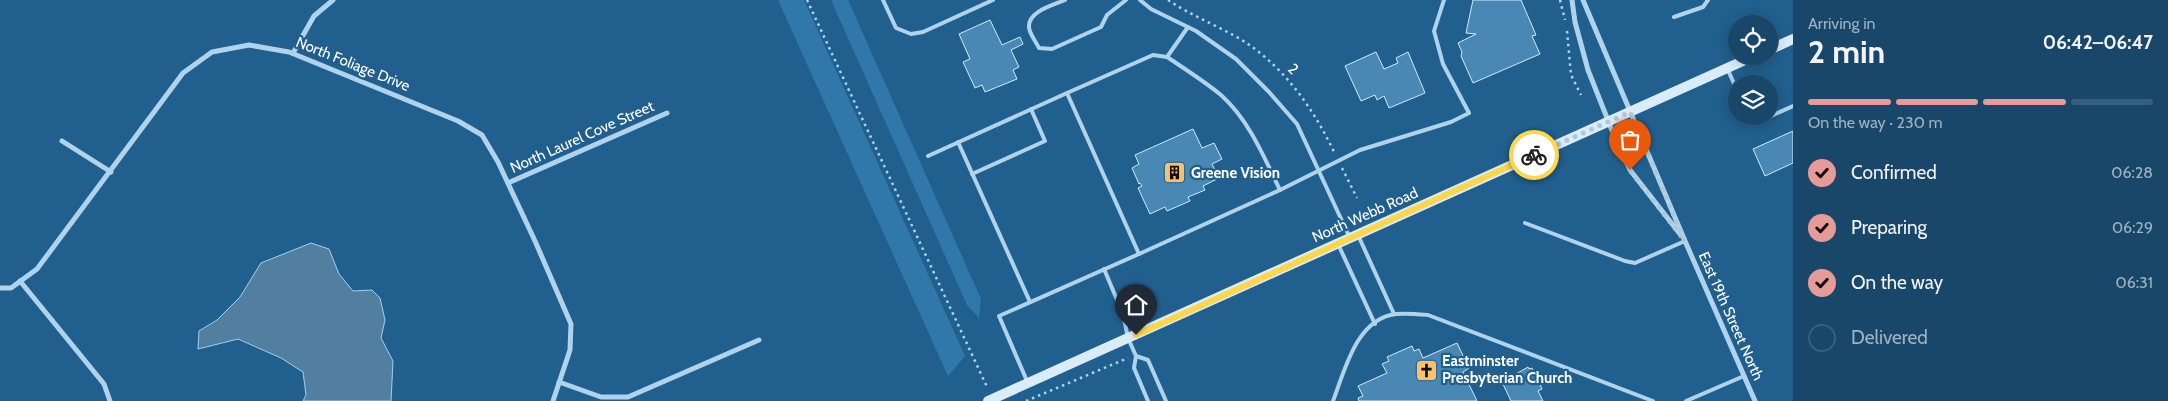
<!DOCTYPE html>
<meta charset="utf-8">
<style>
body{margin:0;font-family:Cabin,sans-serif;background:#255172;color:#f1f3f6;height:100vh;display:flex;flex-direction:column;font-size:19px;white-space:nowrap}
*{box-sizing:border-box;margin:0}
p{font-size:16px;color:#9fb2c1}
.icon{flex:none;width:28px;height:28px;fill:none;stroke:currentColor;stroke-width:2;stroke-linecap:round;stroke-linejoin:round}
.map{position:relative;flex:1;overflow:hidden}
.panel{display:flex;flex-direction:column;background:#18476a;width:375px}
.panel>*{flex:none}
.tools{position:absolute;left:1728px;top:15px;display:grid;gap:10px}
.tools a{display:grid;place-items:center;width:50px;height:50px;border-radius:50%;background:#18476a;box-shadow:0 2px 12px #0003,0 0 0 1px #365f7e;font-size:25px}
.pin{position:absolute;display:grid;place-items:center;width:42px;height:42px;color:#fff;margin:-51px -21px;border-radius:50% 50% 50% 0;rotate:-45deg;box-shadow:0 0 5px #0007}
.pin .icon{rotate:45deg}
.courier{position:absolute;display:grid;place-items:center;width:50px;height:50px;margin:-25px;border:4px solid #ffd54a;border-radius:50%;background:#fff;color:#222;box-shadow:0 1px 6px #0007}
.overview em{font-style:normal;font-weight:700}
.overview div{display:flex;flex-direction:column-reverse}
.overview{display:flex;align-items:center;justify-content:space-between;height:85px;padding:0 15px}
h1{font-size:32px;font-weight:700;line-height:38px}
.bar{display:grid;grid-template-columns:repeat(4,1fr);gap:8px 5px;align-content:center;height:60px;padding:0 15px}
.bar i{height:6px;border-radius:4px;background:#365f7e}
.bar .current{background:#e69b98}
.bar p{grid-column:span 4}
ol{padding:0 15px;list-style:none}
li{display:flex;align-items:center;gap:15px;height:55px}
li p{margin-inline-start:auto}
li .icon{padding:5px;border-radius:50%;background:#e69b98;color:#111;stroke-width:4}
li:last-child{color:#9fb2c1}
li i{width:28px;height:28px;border:2px solid #365f7e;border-radius:50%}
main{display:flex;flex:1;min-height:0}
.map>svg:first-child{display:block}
.green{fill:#3178aa}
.water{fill:#527e9f;stroke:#a2d0ee}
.building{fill:#4988b5;stroke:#d4eaf9}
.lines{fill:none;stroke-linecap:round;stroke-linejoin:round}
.path{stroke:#afd3ec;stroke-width:2.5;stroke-dasharray:2.5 4;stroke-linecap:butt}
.lane{stroke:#afd3ec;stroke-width:4}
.street{stroke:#afd3ec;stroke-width:5}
.secondary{stroke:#dbecf9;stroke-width:10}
.done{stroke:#b1c7d7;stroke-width:5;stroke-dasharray:0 9}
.route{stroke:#ffd54a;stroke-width:6}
.labels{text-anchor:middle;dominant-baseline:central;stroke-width:4.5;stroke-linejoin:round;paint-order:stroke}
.street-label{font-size:15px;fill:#fff;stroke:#205f8e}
.poi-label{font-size:15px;font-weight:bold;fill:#fff;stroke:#205f8e;text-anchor:start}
</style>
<main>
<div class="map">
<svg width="1793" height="401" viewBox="0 0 1793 401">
<rect width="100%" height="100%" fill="#205f8e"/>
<g class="green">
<polygon points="778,0 804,0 965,356 948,376"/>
<polygon points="831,0 848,0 981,299 979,318 967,305"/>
</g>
<polygon class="water" points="311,243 329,249 339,274 353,291 372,290 380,298 385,320 381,338 393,361 391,401 303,401 306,395 303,372 281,358 238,339 198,349 199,331 217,320 240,297 261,263"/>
<g class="building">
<polygon points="1473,0 1521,0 1536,35 1532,36 1540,54 1473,83 1461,56 1462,52 1458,43 1476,34 1466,33"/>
<polygon points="990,20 1002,45 1020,37 1023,44 1011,50 1019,67 1013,70 1017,79 985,92 982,85 975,88 963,62 970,59 959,34"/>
<polygon points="1376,52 1384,69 1398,63 1396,58 1408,52 1425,93 1389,108 1384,96 1377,100 1375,95 1361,101 1345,66"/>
<polygon points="1193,129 1202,148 1214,143 1222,159 1212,164 1219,178 1203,186 1205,190 1188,197 1190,201 1167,211 1165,207 1150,214 1138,188 1142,186 1140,183 1139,184 1132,168 1139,164 1135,155"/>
<polygon points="1793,131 1793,163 1765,176 1753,149"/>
<polygon points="1457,343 1469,368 1463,372 1477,401 1359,401 1358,398 1363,396 1358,386 1387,373 1382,364 1389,361 1387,357 1412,346 1414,351 1419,349 1423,358"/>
<polygon points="1528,367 1529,369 1532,368 1534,372 1538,370 1544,383 1540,384 1542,389 1538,391 1543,401 1511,401 1502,382"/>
</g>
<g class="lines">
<g class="path">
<polyline points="807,0 988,389"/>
<path d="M1168 0C1189 14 1213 24 1235 36 1281 62 1313 107 1335 154"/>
<polyline points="1560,0 1565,20"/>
<polyline points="1567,31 1571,75 1581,95"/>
<polyline points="1342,168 1357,198"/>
<polyline points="1026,401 1128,358"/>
</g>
<g class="lane">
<polyline points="883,0 896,28 911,34 923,32 993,0"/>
<path d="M1065 0C1054 5 1028 11 1029 27 1029 33 1036 42 1039 48L1052 49 1101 27 1107 15 1126 0"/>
<polyline points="1140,0 1151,9 1196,31 1236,59 1269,92 1297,124 1349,236"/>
<polyline points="1674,17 1703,7 1708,0"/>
<path d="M1188 27 1167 57C1185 69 1204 81 1221 95 1249 120 1264 157 1280 190"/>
<polyline points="1167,57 1153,55 1067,93 1139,254 1280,190 1360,150 1451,122 1469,113 1443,64 1434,31 1444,0"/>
<polyline points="1727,68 1736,88"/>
<polyline points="1749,116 1753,124 1793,106"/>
<polyline points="958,142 1030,302"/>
<polyline points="928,156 1067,93"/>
<polyline points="972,174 1045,141 1031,109"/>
<polyline points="1525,223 1625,261 1635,263 1685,241"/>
<polyline points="1358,235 1394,314"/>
<polyline points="1338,244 1375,324"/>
<polyline points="1104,269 1123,314 1128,338 1136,356 1134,368 1148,401"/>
<polyline points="1136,356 1148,360 1166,401"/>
<polyline points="1027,381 999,316 1139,254"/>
<path d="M1333 401C1345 370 1356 319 1396 314 1407 313 1417 314 1428 315L1653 401"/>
<polyline points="1686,401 1744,376"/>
</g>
<g class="street">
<polyline points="1572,0 1575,22 1588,70 1615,138 1630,170 1680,234"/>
<polyline points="1583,0 1685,241 1755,401"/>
<polyline points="293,53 314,16 333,0"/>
<polyline points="62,141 111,172"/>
<polyline points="508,183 667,113"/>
<polyline points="20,281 104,384 110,401"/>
<polyline points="0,288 11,288 37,269 183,73 212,52 249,45 289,52 458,121 482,135 498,162 535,241 571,324 570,350 553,401"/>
<polyline points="559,382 601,397 628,397 759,340"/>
</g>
<g class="secondary">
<polyline points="1769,50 1793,39"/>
<polyline points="988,401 1754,56"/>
</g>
</g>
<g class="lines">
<polyline class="done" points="1534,155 1630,112 1685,241 1630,170"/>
<polyline class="route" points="1136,335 1534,155"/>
</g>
<defs>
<symbol id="building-square" viewBox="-11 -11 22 22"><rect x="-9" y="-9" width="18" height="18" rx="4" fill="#fabf6f" stroke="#205f8e"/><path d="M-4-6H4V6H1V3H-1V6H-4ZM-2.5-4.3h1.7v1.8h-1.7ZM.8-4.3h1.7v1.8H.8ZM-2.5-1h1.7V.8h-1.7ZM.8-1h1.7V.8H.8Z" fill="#111"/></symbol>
<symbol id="church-square" viewBox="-11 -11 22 22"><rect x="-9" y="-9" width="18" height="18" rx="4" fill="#fabf6f" stroke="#205f8e"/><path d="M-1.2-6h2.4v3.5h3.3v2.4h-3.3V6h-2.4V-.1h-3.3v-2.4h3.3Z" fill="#111"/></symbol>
</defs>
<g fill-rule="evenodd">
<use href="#building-square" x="1162" y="160" width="25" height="25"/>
<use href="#church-square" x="1414" y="358" width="25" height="25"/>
</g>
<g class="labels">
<g class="street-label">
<text transform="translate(353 64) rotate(22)">North Foliage Drive</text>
<text transform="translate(1293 69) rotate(45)">2</text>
<text transform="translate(582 137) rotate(-24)">North Laurel Cove Street</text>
<text transform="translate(1365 215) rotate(-24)">North Webb Road</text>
<text transform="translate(1731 316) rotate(66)">East 19th Street North</text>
</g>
<g class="poi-label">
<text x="1191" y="173">Greene Vision</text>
<text x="1442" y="361">Eastminster<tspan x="1442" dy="17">Presbyterian Church</tspan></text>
</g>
</g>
</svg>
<div class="tools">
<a><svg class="icon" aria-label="locate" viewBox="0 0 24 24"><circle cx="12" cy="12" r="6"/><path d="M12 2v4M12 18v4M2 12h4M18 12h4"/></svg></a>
<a><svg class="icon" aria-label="layers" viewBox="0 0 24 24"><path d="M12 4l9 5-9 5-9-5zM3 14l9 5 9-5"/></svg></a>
</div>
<div class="pin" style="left:1630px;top:170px;background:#ea580c"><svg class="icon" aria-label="bag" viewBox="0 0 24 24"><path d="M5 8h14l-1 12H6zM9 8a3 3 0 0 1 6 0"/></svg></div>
<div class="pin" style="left:1136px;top:335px;background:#1f2937"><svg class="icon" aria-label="home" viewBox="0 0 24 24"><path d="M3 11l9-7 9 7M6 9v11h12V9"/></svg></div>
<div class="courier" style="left:1534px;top:155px"><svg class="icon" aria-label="bike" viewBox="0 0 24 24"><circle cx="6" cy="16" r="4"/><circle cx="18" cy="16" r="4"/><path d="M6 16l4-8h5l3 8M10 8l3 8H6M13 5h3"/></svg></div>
</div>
<section class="panel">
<div class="overview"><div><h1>2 min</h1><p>Arriving in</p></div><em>06:42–06:47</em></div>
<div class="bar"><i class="current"></i><i class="current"></i><i class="current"></i><i></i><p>On the way · 230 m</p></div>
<ol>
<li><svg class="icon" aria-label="check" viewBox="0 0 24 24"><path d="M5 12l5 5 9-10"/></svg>Confirmed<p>06:28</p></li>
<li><svg class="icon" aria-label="check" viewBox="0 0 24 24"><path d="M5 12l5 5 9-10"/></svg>Preparing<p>06:29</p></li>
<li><svg class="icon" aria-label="check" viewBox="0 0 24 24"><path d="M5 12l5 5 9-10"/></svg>On the way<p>06:31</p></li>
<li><i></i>Delivered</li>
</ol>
</section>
</main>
